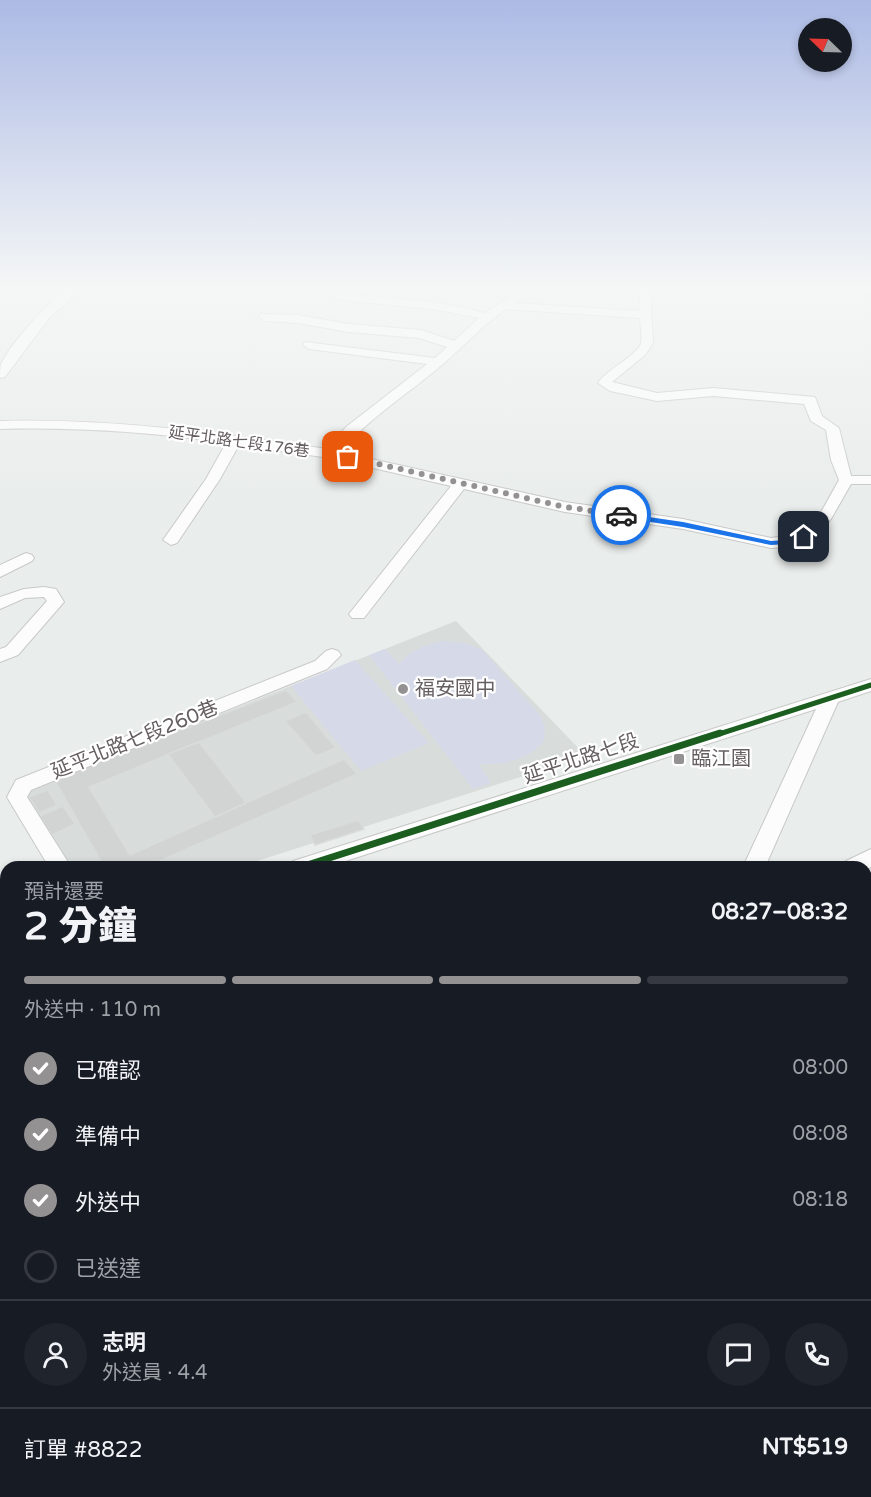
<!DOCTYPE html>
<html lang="zh-TW">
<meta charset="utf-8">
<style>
body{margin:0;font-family:"Varela Round","Noto Sans TC",sans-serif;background:#20242c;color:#f1f3f6;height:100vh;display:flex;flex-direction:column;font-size:22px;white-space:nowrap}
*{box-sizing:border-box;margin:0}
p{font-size:20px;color:#9ea1a6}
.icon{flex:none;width:33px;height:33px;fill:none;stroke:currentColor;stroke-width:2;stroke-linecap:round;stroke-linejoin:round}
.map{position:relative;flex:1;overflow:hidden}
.panel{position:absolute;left:0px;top:861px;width:872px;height:636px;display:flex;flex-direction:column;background:#171b24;border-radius:18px 18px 0 0;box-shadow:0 3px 9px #0003}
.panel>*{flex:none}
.needle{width:39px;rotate:293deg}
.tools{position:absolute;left:798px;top:18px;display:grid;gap:12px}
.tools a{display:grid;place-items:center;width:54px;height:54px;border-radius:50%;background:#171b24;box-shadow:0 3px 9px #0003;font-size:30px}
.pin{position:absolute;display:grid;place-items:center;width:51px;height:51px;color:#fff;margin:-26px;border-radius:12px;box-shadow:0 3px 9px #0006}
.courier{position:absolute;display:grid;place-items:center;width:60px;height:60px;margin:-30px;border:4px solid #1a73e8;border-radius:50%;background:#fff;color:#222;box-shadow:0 2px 8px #0007}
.headline em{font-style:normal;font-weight:800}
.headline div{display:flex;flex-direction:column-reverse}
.headline{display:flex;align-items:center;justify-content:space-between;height:102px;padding:0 24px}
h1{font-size:39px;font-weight:800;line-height:45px}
.bar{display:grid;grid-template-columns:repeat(4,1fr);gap:9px 6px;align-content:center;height:72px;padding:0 24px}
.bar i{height:8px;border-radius:4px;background:#363941}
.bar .selected{background:#949192}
.bar p{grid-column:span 4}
.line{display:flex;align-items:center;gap:15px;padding:0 24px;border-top:2px solid #363941}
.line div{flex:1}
.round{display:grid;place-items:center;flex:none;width:63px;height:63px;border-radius:32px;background:#20242c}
ol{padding:0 24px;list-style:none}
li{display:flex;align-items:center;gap:18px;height:66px}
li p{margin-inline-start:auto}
li .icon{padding:6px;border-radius:50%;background:#949192;color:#fff;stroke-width:4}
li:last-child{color:#9ea1a6}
li i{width:33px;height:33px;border:3px solid #363941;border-radius:50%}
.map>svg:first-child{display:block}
.education{fill:#d8dddb}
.green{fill:#d6d9e8}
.building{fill:#d2d4d3;stroke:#d8dcdb;stroke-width:1.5}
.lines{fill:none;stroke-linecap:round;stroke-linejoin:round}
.minor-casing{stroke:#c8c8c8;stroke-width:2}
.path{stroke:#cfcdd2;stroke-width:4.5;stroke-dasharray:9 4.5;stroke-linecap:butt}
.minor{fill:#fcfcfc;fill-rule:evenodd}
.cycleway-far1-casing{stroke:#fff;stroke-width:8}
.cycleway-casing{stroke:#fff;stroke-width:10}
.cycleway-far1{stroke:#1b5e20;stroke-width:5}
.cycleway{stroke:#1b5e20;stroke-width:7}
.route{fill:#1a73e8}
.done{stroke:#949192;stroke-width:6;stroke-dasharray:0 10.8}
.poi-dot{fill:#949192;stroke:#fff;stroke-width:2}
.labels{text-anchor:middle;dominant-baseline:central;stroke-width:4.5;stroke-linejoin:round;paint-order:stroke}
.far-street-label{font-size:16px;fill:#665f62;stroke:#fff}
.poi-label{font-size:20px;fill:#665f62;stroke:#fff;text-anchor:start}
.street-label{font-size:20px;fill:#665f62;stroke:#fff}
</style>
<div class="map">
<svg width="871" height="1497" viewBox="0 0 871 1497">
<rect width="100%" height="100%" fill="#e9edec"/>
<polygon class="education" points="456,621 586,756 238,867 70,867 22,792"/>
<g class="green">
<path d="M447 641 468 644 482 650 540 715 545 727 544 741C526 761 505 765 479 764L491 783 473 789 369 655 385 649 399 664C412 649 427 643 447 641Z"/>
<polygon points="355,660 429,743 361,771 291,686"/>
</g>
<g class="building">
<polygon points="286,690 297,702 89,787 130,855 344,759 357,774 146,867 94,867 102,863 54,779"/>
<polygon points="306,712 336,748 316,756 285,721"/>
<polygon points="199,742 246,803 215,817 168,754"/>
<polygon points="48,790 57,805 39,813 29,797"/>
<polygon points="63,806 75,824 52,835 40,816"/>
<polygon points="358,820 364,829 315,845 310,835"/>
<polygon points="6,1423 6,1452 0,1444 0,1429"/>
</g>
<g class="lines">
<defs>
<g id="minor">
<path d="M72 286H86L50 317 5 377 0 378C0 373 0 368 1 364 13 340 50 300 72 286Z"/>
<path d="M526 286H539L515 303 639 311 641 286H653L651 307 653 343 645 355 612 382 657 393 713 388 815 397 822 416 839 428 851 476H871V484H851L831 519 810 540 788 547 771 548 683 529 565 512 464 489 364 618H352L349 614 451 486 330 458 239 445 220 479 177 543 171 545 163 540 206 479 226 443C152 432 75 427 0 429V421C110 418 218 433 327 449L346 427 427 364 309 349 303 345 305 342 435 358 447 347 419 338 348 332 298 323 265 321 259 317 261 314 298 315 348 324 421 330 454 341 479 318 433 309 340 300 334 297 340 294C389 298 438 300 485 313ZM506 309 640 318C640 325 643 336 641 343 637 356 607 369 598 383L610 391 657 401 713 396 804 404 811 421 826 430 831 460 839 480 820 514 798 534 771 538 683 519 565 502 340 452C369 418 408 394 443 364 464 346 483 325 506 309Z"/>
<polygon points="861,286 871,286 871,295 867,294"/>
<polygon points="26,553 32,555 34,558 32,561 0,577 0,565"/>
<polygon points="44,587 56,589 64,602 18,655 0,662 0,649 6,647 47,601 44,597 25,598 0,609 0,597 24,589"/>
<polygon points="332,649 338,651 341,655 327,669 31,790 27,797 71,867 49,867 7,797 16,780 315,661 326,651"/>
<polygon points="871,679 871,691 838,702 765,867 743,867 816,709 327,867 290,867 293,861"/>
<polygon points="871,849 871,867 866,870 866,867 843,867 846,861"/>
<polygon points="0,884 6,885 6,903 0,901"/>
<polygon points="6,956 6,976 0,978 0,958"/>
<polygon points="871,1076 871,1101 866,1102 866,1078"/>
<polygon points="6,1478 6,1491 29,1491 27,1497 0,1497 0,1480"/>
<polygon points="360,1491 397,1491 395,1497 358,1497"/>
</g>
</defs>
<use href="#minor" class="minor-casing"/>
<polyline class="path" points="438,1491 443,1497"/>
<use href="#minor" class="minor"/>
<defs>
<polyline id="cycleway-far1" points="716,735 871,685"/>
<polyline id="cycleway" points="301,867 720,733"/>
</defs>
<use href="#cycleway-far1" class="cycleway-far1-casing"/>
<use href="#cycleway" class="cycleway-casing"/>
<use href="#cycleway-far1" class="cycleway-far1"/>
<use href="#cycleway" class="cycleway"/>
</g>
<linearGradient id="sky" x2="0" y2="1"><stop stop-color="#acbae5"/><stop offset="0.58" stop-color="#f5f7f6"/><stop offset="1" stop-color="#f5f7f6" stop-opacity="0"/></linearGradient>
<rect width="871" height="496" fill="url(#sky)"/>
<polygon class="route" points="621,513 683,522 771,541 787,540 804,535 808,537 788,544 771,545 683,527 618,517 618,514"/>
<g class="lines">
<polyline class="done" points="348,457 565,507 621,515"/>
</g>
<g class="poi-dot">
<circle cx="403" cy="689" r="6"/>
<rect x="673" y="753" width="12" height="12" rx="3"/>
</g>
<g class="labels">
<g class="far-street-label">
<text transform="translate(239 442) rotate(8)">延平北路七段176巷</text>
</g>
<g class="poi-label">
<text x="415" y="689">福安國中</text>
<text x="691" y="759">臨江園</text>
</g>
<g class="street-label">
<text transform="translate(135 740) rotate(-22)">延平北路七段260巷</text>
<text transform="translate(581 759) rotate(-18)">延平北路七段</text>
</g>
</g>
</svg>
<div class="tools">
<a><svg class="needle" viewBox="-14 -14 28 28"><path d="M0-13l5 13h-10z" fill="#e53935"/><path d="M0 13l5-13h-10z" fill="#9ea1a6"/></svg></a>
</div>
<div class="pin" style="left:348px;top:457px;background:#ea580c"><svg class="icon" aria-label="bag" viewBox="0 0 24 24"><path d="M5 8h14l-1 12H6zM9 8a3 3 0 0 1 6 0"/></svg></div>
<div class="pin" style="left:804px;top:537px;background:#1f2937"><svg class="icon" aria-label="home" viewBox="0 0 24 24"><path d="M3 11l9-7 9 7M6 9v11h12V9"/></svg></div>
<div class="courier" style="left:621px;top:515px"><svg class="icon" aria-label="car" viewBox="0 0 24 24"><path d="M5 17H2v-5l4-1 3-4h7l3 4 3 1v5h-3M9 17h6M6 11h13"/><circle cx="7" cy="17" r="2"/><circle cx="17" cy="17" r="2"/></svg></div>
<section class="panel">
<div class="headline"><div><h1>2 分鐘</h1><p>預計還要</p></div><em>08:27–08:32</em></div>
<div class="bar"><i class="selected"></i><i class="selected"></i><i class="selected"></i><i></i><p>外送中 · 110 m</p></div>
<ol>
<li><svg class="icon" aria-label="check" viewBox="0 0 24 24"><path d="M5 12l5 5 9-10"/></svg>已確認<p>08:00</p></li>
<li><svg class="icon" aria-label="check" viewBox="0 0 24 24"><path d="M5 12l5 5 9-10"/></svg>準備中<p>08:08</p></li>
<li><svg class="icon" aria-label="check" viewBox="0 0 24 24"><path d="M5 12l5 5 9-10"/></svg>外送中<p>08:18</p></li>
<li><i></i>已送達</li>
</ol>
<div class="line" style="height:108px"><a class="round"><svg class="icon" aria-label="person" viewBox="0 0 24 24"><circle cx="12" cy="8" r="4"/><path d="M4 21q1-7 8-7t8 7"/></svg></a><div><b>志明</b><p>外送員 · 4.4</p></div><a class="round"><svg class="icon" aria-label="chat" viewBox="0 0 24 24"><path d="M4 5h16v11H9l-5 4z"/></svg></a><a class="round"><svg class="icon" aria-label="phone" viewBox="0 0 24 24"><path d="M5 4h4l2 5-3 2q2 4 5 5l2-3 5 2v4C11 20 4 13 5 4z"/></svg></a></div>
<div class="line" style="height:78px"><div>訂單 #8822</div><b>NT$519</b></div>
</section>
</div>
